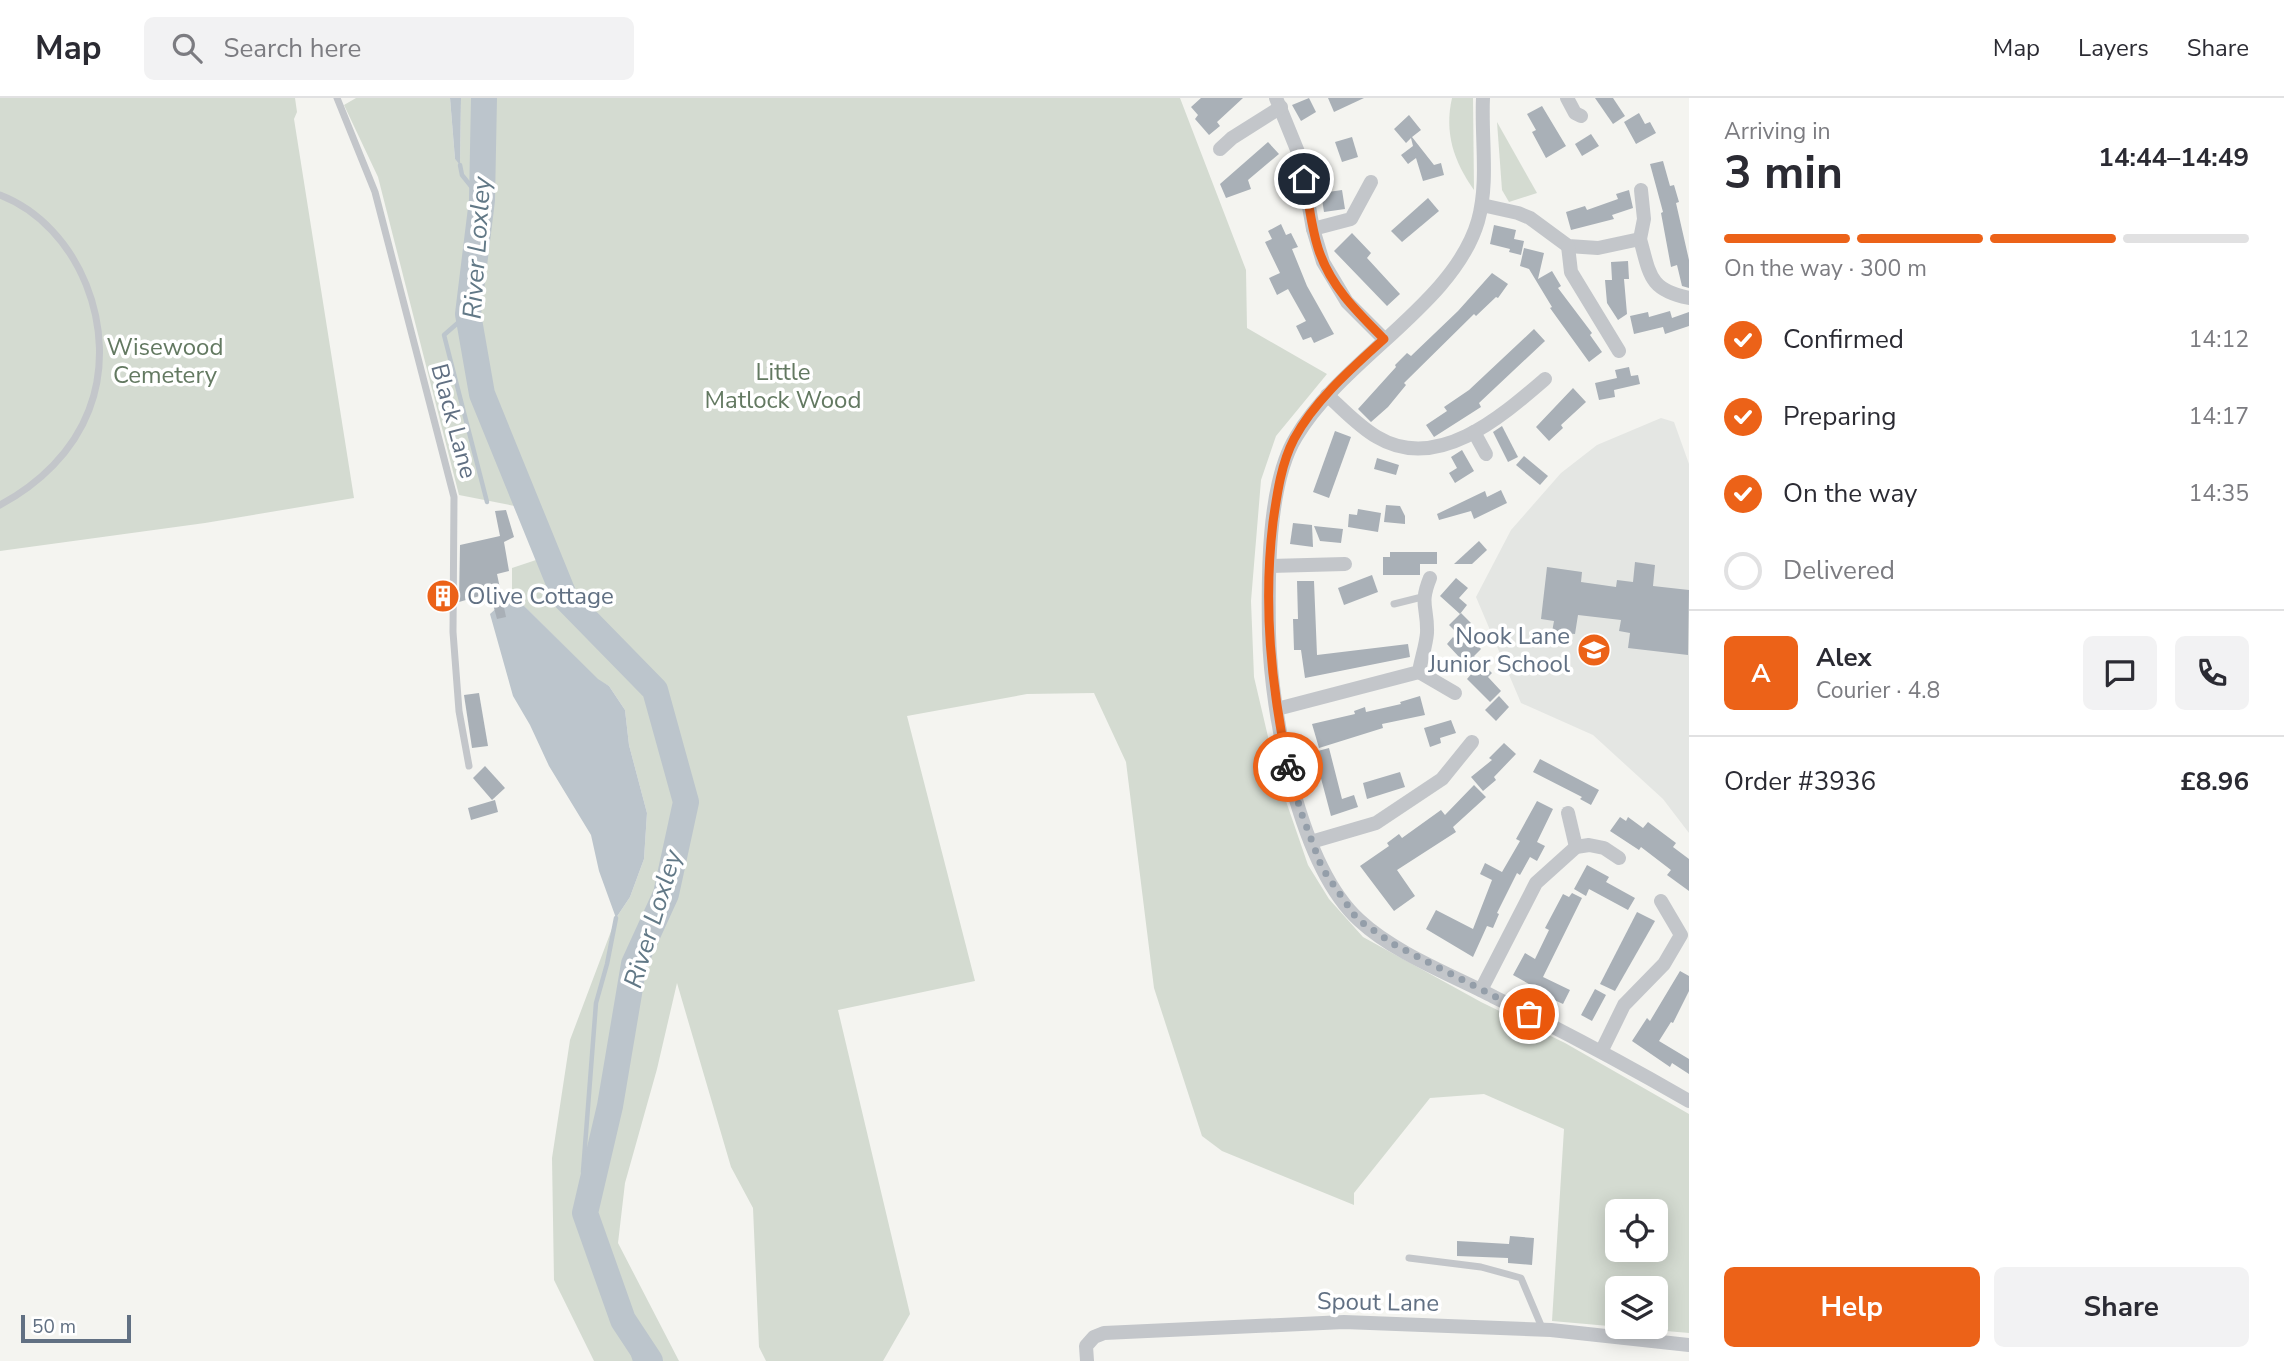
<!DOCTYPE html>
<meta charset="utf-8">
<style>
body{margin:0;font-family:"Nunito Sans",sans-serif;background:#f2f2f3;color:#2b2b33;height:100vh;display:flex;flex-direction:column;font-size:26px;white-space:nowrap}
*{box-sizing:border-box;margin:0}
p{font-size:23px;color:#7c7c81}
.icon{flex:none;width:38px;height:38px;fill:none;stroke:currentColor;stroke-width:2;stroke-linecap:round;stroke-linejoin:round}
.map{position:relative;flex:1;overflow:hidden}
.drawer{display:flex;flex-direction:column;background:#fff;width:595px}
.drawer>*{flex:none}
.tools{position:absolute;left:1605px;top:1101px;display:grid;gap:14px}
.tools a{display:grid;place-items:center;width:63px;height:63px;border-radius:10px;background:#fff;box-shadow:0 4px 18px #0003;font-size:35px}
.scale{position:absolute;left:21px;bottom:18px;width:110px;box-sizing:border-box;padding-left:7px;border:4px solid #617083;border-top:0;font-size:19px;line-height:24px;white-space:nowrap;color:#617083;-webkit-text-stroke:5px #fff;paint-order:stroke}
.pin{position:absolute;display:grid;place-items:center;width:60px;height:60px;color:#fff;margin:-30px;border:4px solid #fff;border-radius:50%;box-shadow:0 2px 7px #0007}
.courier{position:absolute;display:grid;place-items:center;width:70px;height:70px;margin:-35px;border:5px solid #ec6218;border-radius:50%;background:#fff;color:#222;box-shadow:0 2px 9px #0007}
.head em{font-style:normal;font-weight:700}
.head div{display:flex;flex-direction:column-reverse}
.head{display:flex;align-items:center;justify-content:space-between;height:119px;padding:0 35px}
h1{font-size:46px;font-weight:700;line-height:52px}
.bar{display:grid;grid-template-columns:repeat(4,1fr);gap:10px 7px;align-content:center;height:84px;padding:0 35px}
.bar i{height:9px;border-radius:5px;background:#e1e1e2}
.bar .current{background:#ec6218}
.bar p{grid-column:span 4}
.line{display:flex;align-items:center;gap:18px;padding:0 35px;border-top:2px solid #e1e1e2}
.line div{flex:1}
.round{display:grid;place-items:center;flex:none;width:74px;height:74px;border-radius:10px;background:#f2f2f3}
ol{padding:0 35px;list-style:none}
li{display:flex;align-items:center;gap:21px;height:77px}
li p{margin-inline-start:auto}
li .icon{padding:7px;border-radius:50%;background:#ec6218;color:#fff;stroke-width:4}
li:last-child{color:#7c7c81}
li i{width:38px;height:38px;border:4px solid #e1e1e2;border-radius:50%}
.button{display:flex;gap:14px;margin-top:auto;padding:14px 35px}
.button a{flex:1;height:80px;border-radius:10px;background:#ec6218;color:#fff;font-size:28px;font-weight:700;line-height:80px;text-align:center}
.button a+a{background:#f2f2f3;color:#2b2b33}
header{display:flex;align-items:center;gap:42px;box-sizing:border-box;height:98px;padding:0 35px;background:#fff;border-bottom:2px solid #e1e1e2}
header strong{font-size:33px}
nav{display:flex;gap:38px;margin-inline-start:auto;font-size:24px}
.search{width:490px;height:63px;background:#f2f2f3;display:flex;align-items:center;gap:18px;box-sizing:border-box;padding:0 24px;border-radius:10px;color:#7c7c81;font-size:26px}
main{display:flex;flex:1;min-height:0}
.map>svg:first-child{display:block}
.built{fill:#e4e6e3}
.green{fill:#d4dbd1;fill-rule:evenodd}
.water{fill:#bcc5cc}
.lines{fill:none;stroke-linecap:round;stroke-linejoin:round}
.stream{stroke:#bcc5cc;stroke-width:4.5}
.river{stroke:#bcc5cc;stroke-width:26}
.building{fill:#a9b0b7}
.lane{stroke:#c3c6ca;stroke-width:7}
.street{stroke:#c3c6ca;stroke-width:14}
.done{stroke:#949ea9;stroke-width:7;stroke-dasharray:0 12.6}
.route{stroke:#ec6218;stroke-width:9}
.labels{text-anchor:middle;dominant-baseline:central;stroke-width:7;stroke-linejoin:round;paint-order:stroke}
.park-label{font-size:24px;fill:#637961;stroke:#fff}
.street-label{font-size:24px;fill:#617083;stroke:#fff}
.poi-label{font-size:24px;fill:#617083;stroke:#fff;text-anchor:start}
.water-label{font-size:26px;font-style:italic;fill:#627987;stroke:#fff}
</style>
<header>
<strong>Map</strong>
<div class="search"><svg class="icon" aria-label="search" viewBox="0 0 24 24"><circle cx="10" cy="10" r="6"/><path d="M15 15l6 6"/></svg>Search here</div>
<nav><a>Map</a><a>Layers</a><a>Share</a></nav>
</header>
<main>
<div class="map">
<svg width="1689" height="1263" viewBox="0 0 1689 1263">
<rect width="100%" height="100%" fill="#f4f4f0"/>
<polygon class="built" points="1661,320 1674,324 1689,366 1689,735 1663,701 1593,637 1521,605 1476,499 1511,432 1561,375 1597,347"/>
<g class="green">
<polygon points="0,0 295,0 297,14 294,21 354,400 205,425 0,453"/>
<path d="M356 0H450L455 61 460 65 461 0H1180L1246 172 1247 230 1327 276 1276 338 1261 382 1251 503 1254 579 1277 677 1308 767 1329 801 1363 839 1481 904 1565 945 1689 1016V1235L1552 1223 1564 1031 1484 996 1430 1000 1354 1095V1107L1222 1053 1202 1038 1154 890 1126 664 1094 595 1027 596 907 618 975 883 838 912 910 1216 883 1263H766L759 1249 753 1110 731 1069 677 885 657 971 625 1085 618 1145 679 1263H594L554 1182 552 1060 570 942 616 820 630 799 644 761 647 715 629 647 625 612 609 588 598 582 512 496V470L536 462 520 409 459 397 378 79 344 7ZM1617 1113H1656V1152H1617ZM1617 1190H1656V1228H1617Z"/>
<path d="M1452 0H1473L1474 92C1454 64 1444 35 1452 0Z"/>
<polygon points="1497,24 1537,95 1509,104 1502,92"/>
</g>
<g class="water">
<polygon points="450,0 461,0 460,67 455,61"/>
<polygon points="512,496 598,581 609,588 625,612 629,647 647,715 644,761 630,799 616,820 599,773 591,737 549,668 530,627 513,598 490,516"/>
</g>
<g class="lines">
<g class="stream">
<polyline points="460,67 462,77 482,102"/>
<polyline points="468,216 444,237 487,404"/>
<polyline points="591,1087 583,1074 596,905 607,866 616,820"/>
<polyline points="623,1222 635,1263"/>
</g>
<polyline class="river" points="484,0 482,102 468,216 482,296 565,500 655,592 686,704 666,796 634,866 610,1008 585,1115 623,1222 650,1263"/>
</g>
<g class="building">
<polygon points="1201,0 1243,0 1217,24 1220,28 1209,37 1195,21 1198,17 1191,9"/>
<polygon points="1309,0 1316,14 1301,23 1292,7"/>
<polygon points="1328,0 1364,0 1334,14"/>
<polygon points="1595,0 1613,0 1625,18 1613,26"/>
<polygon points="1542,8 1566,48 1546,60 1532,34 1536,32 1527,16"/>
<polygon points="1639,15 1645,26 1650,24 1656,35 1636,46 1624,24"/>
<polygon points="1409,17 1421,32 1412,39 1434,67 1441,65 1444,77 1423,83 1416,60 1408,66 1401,57 1413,48 1411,40 1406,45 1394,31"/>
<polygon points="1591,36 1599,48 1582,58 1575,46"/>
<polygon points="1352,39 1358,59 1342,64 1335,44"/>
<polygon points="1268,44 1279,56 1248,82 1251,91 1226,100 1220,86"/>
<polygon points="1663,63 1670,88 1674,87 1679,104 1676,105 1689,162 1689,190 1682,188 1677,167 1671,169 1661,115 1663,114 1650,66"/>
<polygon points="1342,92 1345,111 1324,114 1321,95"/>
<polygon points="1629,92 1633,110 1612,117 1614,121 1571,132 1566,114 1585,108 1587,112 1618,101 1616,96"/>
<polygon points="1428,100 1439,113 1402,144 1391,133"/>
<polygon points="1281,126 1286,137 1291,135 1298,149 1292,151 1307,188 1334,236 1314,245 1311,239 1303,242 1296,228 1306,223 1288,191 1277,197 1269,180 1280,175 1265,144 1272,141 1268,133"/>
<polygon points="1494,127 1516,132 1514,141 1524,143 1521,157 1509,154 1510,151 1490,146"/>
<polygon points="1352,135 1371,155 1367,160 1400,196 1387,208 1334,153"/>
<polygon points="1524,150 1544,155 1538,181 1552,173 1561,188 1558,190 1592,235 1590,237 1602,254 1589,264 1550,210 1552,209 1529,171 1520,168"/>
<polygon points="1628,163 1629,181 1624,181 1627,216 1618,222 1607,205 1605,182 1612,182 1611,164"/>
<polygon points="1492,175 1508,186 1498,200 1496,199 1476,218 1474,216 1404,285 1406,287 1388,309 1371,324 1358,311 1396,269 1395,267 1407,255 1411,258 1458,213"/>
<polygon points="1670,213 1672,220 1689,214 1689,228 1665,236 1663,229 1634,236 1630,218 1648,214 1649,219"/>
<polygon points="1534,231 1545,243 1479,305 1481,309 1434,339 1426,327 1447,313 1444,309 1469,292"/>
<polygon points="1629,269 1631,278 1638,277 1640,286 1614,292 1615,299 1599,302 1595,285 1617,280 1615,272"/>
<polygon points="1573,290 1586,304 1561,327 1563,330 1549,343 1536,329"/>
<polygon points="1502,328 1518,359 1508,364 1493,334"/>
<polygon points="1335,333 1351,339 1329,400 1313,394"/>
<polygon points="1462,352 1474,373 1455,385 1449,375 1457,370 1451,359"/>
<polygon points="1524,358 1548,378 1540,387 1516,367"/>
<polygon points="1377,360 1399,367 1396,377 1374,371"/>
<polygon points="1501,392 1507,405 1474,421 1471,413 1439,422 1437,416 1485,393 1487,399"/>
<polygon points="1386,407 1400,408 1405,418 1405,426 1384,424"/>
<polygon points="1358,411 1381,415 1378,434 1348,429 1349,416 1357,417"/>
<polygon points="506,412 514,439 504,444 509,473 497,476 506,519 497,521 490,495 459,504 460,447 500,438 495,413"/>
<polygon points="1293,425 1312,427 1313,449 1290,446"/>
<polygon points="1314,428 1343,431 1341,445 1320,443"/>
<polygon points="1479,443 1487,452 1472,466 1454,466"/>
<polygon points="1390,454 1437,454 1437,466 1420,466 1420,477 1383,477 1383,459 1390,459"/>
<polygon points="1635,464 1655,467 1653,488 1689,492 1688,557 1628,550 1630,535 1619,533 1621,522 1578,517 1575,536 1552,534 1554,523 1541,521 1547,469 1582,474 1581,484 1616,489 1617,482 1633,484"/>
<polygon points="1372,477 1378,494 1344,507 1338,490"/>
<polygon points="1456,480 1468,490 1459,500 1467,507 1460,516 1440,498"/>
<polygon points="1297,483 1314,483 1317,557 1408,546 1410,559 1305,580 1301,552 1294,552 1293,521 1298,521"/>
<polygon points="1461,515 1471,525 1468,528 1475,535 1470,539 1481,551 1474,558 1492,575 1488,579 1501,593 1490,604 1467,581 1473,574 1447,546 1453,539 1461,547 1465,543 1449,527"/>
<polygon points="479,595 488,648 472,650 464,597"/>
<polygon points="1420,598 1425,617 1382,626 1383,630 1319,650 1312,626 1355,616 1354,613 1365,609 1366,614 1401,606 1400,604"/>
<polygon points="1499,598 1509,609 1496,623 1485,612"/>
<polygon points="1451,622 1456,635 1440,640 1441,645 1430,649 1424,630"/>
<polygon points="1504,645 1516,656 1494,679 1496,682 1483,693 1471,679 1492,662 1489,660"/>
<polygon points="1329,650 1342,701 1354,697 1358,709 1331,718 1314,654"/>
<polygon points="1540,661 1599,692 1591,707 1580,701 1582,699 1533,674"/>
<polygon points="485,668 505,690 492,702 473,680"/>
<polygon points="1400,674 1405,689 1367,701 1363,685"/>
<polygon points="1474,687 1486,699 1453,729 1456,734 1397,772 1415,798 1394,813 1360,768 1389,748 1387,745 1399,736 1402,740 1441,712 1445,717"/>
<polygon points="495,702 498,714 471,722 468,710"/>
<polygon points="1537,703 1553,711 1537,744 1545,748 1537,763 1530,759 1520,777 1517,775 1497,815 1499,816 1493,830 1487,828 1473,859 1426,831 1436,812 1473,831 1492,782 1480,776 1485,765 1502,774 1520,743 1516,741"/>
<polygon points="1620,719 1626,723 1628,719 1643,730 1648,724 1676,745 1673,749 1689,761 1689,793 1667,777 1671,772 1641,749 1639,752 1610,733"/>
<polygon points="1587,767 1609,779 1606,784 1635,800 1628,812 1589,791 1586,798 1574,791"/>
<polygon points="1572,795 1582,800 1543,879 1570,892 1563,906 1535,893 1536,890 1513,877 1525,855 1535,861 1549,832 1545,830 1563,796 1569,799"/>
<polygon points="1637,814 1655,823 1615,893 1600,886"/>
<polygon points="1680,873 1689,878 1689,893 1673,925 1671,924 1659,943 1689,961 1689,976 1672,965 1670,969 1632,943 1647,920 1650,923"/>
<polygon points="1595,891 1606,897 1592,923 1581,917"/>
<polygon points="1510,1138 1534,1140 1532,1167 1508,1165 1508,1160 1457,1158 1457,1143 1509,1146"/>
</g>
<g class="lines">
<g class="lane">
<polyline points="337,0 375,94 454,399 453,534 459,613 469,668"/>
<path d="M0 97C80 128 120 233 89 312 73 354 39 386 0 407"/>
<polyline points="1394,506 1422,499"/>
<polyline points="1409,1160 1481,1169 1521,1180 1543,1232"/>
</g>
<g class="street">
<polyline points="1276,0 1300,59 1313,131 1323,164 1347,204 1384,241"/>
<path d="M1483 0C1481 40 1489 84 1478 123 1454 206 1342 261 1296 339 1267 386 1268 481 1269 536 1271 616 1299 767 1359 822 1394 855 1452 877 1494 899 1561 932 1625 966 1689 1003"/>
<polyline points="1567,0 1575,15 1581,18"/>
<polyline points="1220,51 1232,40 1281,9"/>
<path d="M1482 107 1518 115 1530 120 1568 148 1598 150 1640 141C1650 177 1649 192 1689 200"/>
<polyline points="1313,131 1351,121 1371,84"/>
<polyline points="1640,141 1644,121 1641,92"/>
<polyline points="1568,148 1571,174 1619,253"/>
<path d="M1327 297C1343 311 1358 328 1377 339 1437 375 1501 319 1545 281"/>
<polyline points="1474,334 1486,356"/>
<polyline points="1270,468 1345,466"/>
<polyline points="1419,574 1455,595"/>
<path d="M1277 611 1419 574C1421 561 1426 548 1427 535 1428 509 1419 507 1430 480"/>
<polyline points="1568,715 1576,749"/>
<polyline points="1311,744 1376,725 1442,681 1472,644"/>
<polyline points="1481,892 1536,785 1576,749 1589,747 1604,750 1619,760"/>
<polyline points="1602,952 1624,907 1664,866 1681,837 1661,803"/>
<polyline points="1087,1263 1086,1248 1094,1239 1104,1235 1344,1224 1551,1232 1689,1247"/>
</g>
</g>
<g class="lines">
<polyline class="done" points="1288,669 1301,714 1322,770 1357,821 1395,847 1529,916"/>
<path class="route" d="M1288 669C1271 587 1263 507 1273 424 1277 396 1281 366 1294 341 1315 302 1352 270 1384 241 1357 214 1330 188 1318 150 1311 128 1309 104 1304 81"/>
</g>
<defs>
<symbol id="building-disc" viewBox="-11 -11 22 22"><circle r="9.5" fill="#ec6218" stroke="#fff"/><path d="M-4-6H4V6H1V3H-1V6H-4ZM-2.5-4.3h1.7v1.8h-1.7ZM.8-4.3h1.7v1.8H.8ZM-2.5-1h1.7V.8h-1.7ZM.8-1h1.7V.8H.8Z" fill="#fff"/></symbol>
<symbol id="school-disc" viewBox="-11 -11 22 22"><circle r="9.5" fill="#ec6218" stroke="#fff"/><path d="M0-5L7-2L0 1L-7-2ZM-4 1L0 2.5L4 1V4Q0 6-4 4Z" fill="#fff"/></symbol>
</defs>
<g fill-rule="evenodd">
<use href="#building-disc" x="424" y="479" width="38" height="38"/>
<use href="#school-disc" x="1575" y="533" width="38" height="38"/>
</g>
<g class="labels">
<g class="park-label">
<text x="165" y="249">Wisewood<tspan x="165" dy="28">Cemetery</tspan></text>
<text x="783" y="274">Little<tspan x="783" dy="28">Matlock Wood</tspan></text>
</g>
<g class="street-label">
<text transform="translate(454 323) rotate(75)">Black Lane</text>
<text transform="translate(1378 1204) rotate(1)">Spout Lane</text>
</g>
<g class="poi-label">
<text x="467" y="498">Olive Cottage</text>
<text x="1570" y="538" text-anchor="end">Nook Lane<tspan x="1570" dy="28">Junior School</tspan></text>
</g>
<g class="water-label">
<text transform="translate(477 150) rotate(-86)">River Loxley</text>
<text transform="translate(653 821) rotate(-73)">River Loxley</text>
</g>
</g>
</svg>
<div class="tools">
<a><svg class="icon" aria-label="locate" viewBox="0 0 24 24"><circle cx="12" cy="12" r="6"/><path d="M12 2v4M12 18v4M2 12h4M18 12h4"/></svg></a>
<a><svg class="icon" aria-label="layers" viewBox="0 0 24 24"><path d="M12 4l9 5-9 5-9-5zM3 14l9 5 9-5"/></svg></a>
</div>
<div class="scale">50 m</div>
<div class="pin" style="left:1529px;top:916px;background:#ea580c"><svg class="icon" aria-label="bag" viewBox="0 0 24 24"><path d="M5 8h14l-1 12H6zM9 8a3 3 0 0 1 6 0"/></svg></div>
<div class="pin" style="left:1304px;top:81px;background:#1f2937"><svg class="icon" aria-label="home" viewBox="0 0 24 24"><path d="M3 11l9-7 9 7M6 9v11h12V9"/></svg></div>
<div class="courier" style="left:1288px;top:669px"><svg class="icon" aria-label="bike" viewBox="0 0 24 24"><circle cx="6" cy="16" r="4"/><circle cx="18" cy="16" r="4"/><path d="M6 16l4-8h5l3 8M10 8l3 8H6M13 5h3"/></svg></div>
</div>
<section class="drawer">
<div class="head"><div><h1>3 min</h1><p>Arriving in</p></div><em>14:44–14:49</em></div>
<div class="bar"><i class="current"></i><i class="current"></i><i class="current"></i><i></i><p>On the way · 300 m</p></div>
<ol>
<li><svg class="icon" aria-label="check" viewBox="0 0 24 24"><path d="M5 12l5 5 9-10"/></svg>Confirmed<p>14:12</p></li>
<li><svg class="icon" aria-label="check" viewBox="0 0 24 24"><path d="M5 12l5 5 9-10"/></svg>Preparing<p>14:17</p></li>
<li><svg class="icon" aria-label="check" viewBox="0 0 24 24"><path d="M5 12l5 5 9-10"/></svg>On the way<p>14:35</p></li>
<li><i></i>Delivered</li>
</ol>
<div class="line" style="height:126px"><b class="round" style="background:#ec6218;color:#fff">A</b><div><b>Alex</b><p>Courier · 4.8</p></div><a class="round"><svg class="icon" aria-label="chat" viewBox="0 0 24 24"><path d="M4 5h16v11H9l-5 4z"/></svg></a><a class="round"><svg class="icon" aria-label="phone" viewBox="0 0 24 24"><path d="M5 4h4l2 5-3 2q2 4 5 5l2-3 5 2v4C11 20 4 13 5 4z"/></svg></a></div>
<div class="line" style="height:91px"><div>Order #3936</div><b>£8.96</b></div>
<div class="button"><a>Help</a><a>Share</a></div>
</section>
</main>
